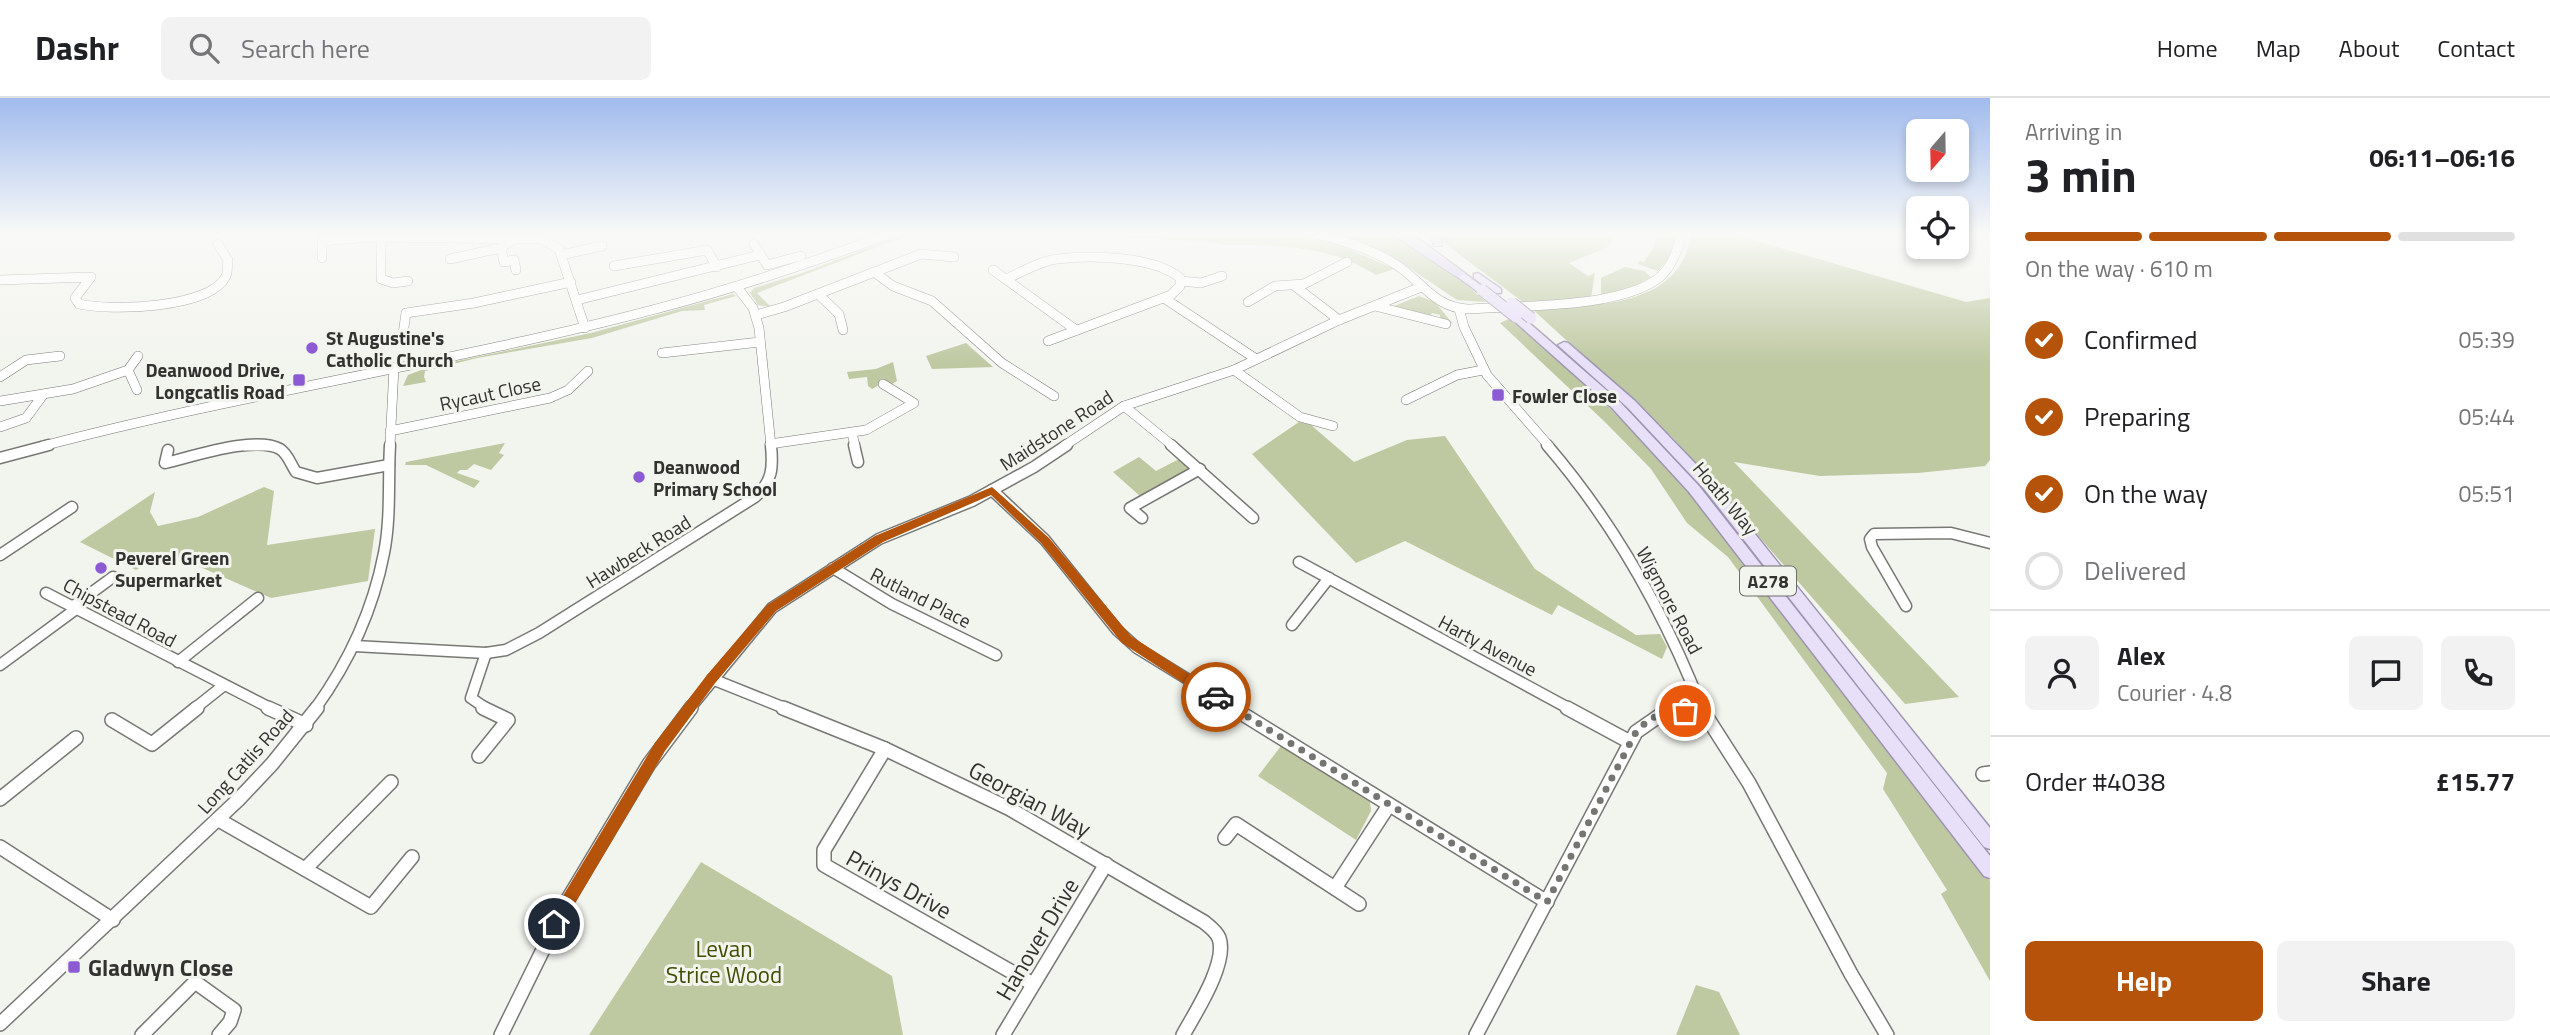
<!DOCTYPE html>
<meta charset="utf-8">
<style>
body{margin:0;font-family:"Titillium Web",sans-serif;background:#f2f2f2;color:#202124;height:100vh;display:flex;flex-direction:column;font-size:26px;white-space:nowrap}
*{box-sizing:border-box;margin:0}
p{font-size:23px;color:#757577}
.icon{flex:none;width:38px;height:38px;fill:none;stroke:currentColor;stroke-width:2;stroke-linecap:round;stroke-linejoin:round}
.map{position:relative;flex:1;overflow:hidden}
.sheet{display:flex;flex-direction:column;background:#fff;width:560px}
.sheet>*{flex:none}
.needle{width:46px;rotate:200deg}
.tools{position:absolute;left:1906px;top:21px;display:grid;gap:14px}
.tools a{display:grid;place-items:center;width:63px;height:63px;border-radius:10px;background:#fff;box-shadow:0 4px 10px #0003;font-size:35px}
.pin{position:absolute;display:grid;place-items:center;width:60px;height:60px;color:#fff;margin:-30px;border:4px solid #fff;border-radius:50%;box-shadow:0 2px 7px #0007}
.courier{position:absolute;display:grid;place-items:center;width:70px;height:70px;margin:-35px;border:5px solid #b45309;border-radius:50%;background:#fff;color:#222;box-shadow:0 2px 9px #0007}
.head em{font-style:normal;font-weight:700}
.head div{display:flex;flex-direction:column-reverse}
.head{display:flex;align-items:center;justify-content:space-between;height:119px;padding:0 35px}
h1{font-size:46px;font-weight:700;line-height:52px}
.bar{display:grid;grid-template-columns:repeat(4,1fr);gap:10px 7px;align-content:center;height:84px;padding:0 35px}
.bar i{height:9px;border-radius:5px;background:#e0e0e0}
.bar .selected{background:#b45309}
.bar p{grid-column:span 4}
.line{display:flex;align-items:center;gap:18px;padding:0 35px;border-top:2px solid #e0e0e0}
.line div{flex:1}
.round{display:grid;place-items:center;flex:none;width:74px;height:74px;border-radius:10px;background:#f2f2f2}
ol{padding:0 35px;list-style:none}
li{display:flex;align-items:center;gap:21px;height:77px}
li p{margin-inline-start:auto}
li .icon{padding:7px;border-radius:50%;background:#b45309;color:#fff;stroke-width:4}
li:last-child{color:#757577}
li i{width:38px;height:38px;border:4px solid #e0e0e0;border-radius:50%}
.action{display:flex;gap:14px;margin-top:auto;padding:14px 35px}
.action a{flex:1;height:80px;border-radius:10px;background:#b45309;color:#fff;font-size:28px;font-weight:700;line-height:80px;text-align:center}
.action a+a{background:#f2f2f2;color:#202124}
header{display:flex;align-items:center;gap:42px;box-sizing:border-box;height:98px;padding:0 35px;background:#fff;border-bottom:2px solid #e0e0e0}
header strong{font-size:33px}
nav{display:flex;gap:38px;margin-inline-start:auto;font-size:24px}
.search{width:490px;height:63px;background:#f2f2f2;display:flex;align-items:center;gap:18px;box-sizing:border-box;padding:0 24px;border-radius:10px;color:#757577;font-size:26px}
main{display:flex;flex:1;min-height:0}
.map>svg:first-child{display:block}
.green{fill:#bec8a1}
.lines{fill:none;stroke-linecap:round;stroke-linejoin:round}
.minor-far2-casing{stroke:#777874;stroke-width:10}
.minor-far1-casing{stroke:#777874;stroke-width:13}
.minor-casing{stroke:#777874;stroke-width:16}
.major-casing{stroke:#9e95b0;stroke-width:3}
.highway-casing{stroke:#9e95b0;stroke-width:2}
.minor-far2{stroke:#fff;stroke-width:9}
.minor-far1{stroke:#fff;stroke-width:10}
.minor{stroke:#fff;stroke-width:13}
.major{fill:#e8dff9;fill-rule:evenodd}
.highway{fill:#d8caf5;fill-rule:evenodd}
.major-bridge-casing{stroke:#9e95b0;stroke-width:13;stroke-linecap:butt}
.major-bridge{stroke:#e8dff9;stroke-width:11}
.route{fill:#b45309}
.done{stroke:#757672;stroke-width:7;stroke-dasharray:0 12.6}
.poi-dot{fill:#8c5bd4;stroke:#f2f4ee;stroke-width:2.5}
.labels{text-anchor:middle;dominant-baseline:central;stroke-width:6;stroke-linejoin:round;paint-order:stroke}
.shield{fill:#f2f4ee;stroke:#6c6c69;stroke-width:2}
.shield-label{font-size:18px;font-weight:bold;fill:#323230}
.poi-label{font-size:19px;font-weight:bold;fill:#323230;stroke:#f2f4ee;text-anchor:start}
.street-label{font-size:19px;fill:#323230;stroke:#f2f4ee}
.near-street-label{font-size:23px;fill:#323230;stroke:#f2f4ee}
.near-park-label{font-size:23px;fill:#424d00;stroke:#f2f4ee}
.near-poi-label{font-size:23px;font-weight:bold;fill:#323230;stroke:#f2f4ee;text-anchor:start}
</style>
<header>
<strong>Dashr</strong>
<div class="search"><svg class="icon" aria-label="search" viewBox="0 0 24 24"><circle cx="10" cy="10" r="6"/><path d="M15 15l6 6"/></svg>Search here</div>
<nav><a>Home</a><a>Map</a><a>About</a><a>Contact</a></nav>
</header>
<main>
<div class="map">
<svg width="1990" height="937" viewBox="0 0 1990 937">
<rect width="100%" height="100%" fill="#f2f4ee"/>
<g class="green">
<polygon points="904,136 920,136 893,143 757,195 771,209 758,207 750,195 754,190 802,175"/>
<path d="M1066 136H1300L1338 146 1394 171 1376 177C1335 152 1303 149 1256 147 1241 146 1228 149 1213 144Z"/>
<polygon points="1334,136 1398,137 1457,179 1486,204 1457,202 1389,156"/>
<polygon points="1438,136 1615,136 1608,149 1569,165 1588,178 1595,175 1591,200 1523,204 1444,145"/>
<polygon points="1655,136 1677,136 1677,150 1658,173 1638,166 1639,163 1644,164 1654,149"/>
<path d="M1691 136H1733L1966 204 1990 200V362L1985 368 1918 375 1820 378 1734 364 1959 599 1905 606 1673 340 1530 209C1589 208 1681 212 1691 136Z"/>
<polygon points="1625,169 1644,173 1651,179 1628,192 1601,199 1601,180"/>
<polygon points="733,196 736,198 704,207 705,212 682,213 592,240 477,260 425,273 424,279 426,284 403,288 408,277 429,269 591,235"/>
<polygon points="1419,198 1435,204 1453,226 1440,221 1440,217 1432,215 1430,218 1394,208"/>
<path d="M1511 220C1575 274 1633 331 1689 394L1990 783V883L1941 796 1947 792 1883 691 1887 675 1728 459 1687 425 1651 371 1606 325 1500 225Z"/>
<polygon points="966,245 993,269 932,271 926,258"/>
<polygon points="893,264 897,283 892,286 886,283 872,291 868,288 867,279 849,281 847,274 876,271"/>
<polygon points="1299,324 1311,327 1354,364 1407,342 1445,338 1535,471 1636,537 1660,536 1667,549 1662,561 1558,507 1552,517 1405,443 1356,465 1252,356"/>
<polygon points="505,345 499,355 504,357 491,372 474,366 467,372 460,372 457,375 480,383 474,390 426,367 405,367 406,364"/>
<polygon points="1139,359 1156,373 1181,360 1190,371 1140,398 1113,374"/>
<polygon points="264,389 274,393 267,447 375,431 368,483 271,500 166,454 136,472 80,444 155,394 150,414 158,428 198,419"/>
<polygon points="1281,648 1370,704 1371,713 1356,742 1258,678"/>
<polygon points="701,764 892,878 903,937 589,937"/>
<polygon points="1696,887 1719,894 1740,937 1676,937"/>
</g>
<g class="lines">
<defs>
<g id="minor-far2">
<path d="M1317 136C1344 143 1371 151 1395 166 1421 182 1434 210 1468 211 1519 207 1621 211 1660 179 1673 167 1677 152 1682 136"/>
<polyline points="385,139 381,144 381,181 393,185 408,183"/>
<polyline points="754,146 767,167 801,158"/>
<polyline points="501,150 504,164 514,162 516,172"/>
<polyline points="561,157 602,148"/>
<polyline points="322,160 322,143 370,139 542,141 559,151 585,230"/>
<polyline points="450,161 501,150 517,139"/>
<polyline points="614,168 707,152 717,169"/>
<polyline points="993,172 1076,232"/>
<polyline points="874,174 893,188 932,203 1002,265 1054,298"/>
<path d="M1006 181C1022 174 1040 163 1057 161 1091 157 1154 158 1180 180V188L1171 197 1048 243"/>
<path d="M0 182 91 179 75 200 79 206C109 213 211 211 226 178 228 174 227 167 228 162L218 146"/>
<polyline points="1181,183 1201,185 1222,178"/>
<polyline points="737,189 753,210 759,230 771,348"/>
<polyline points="1296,189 1339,222"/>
<polyline points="818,196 839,216 843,232"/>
<polyline points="1164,200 1256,261"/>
<polyline points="577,202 760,157"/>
<polyline points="1248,204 1275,188 1304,186 1347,164"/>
<polyline points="1375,208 1446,226"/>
<polyline points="1459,211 1464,229 1487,277 1549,348"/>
<polyline points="756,217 784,209 921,156 954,159"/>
<polyline points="403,236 406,215 474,205 571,184"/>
<polyline points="662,255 760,244"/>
<polyline points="1234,272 1300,319 1333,328"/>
<polyline points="0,279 26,262 60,258"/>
<polyline points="137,292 128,272 138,258"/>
<polyline points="1406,302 1457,277 1483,272"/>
<polyline points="0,303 73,291 128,272"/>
<polyline points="1124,308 1173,348"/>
<polyline points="0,329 26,320 43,297"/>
<polyline points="390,333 550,300 568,292 588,273"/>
<polyline points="852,335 855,348"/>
<polyline points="770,346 866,332 914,305 883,286"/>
<path d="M43 348C244 295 451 265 652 212 733 191 811 165 889 136"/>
<polyline points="245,348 272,348"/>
<polyline points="390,348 394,269"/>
<polyline points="1064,348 1124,308 1234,272 1339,222 1421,189"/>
</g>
<g id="minor-far1">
<polyline points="854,347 858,364"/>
<polyline points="1171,347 1253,420"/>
<path d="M1547 347C1614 425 1665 516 1702 611"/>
<path d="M168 352 165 365C192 359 255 337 280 351 288 356 291 367 296 374L317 380 389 367"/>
<polyline points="0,360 49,347"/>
<polyline points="992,392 1045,442 1117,532 1137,550 1236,611"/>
<polyline points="1142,420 1130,410 1200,371"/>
<polyline points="0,457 72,409"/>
<polyline points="1299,464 1570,611"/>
<polyline points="833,470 892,506 996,557"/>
<polyline points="46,495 272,611"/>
<polyline points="1906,508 1872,449 1870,441 1874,436 1951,435 1990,445"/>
<polyline points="72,509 113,479"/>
<polyline points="1292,527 1329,480"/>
<path d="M354 548 486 555 506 552 539 535 755 399C773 383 773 369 771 347"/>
<polyline points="486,555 471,600 487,611"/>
<polyline points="178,564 258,500"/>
<polyline points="0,567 76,511"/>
<polyline points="712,581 787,611"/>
<polyline points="194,611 223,588"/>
<path d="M315 611C349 564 373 512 384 455 391 420 388 382 390 347"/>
<polyline points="689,611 772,510 879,441 972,403 1034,369 1067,347"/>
</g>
<g id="minor">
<polyline points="268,610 306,627"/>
<path d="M783 610 885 651 1010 711 1204 824C1210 829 1216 833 1219 840 1228 865 1195 915 1183 937"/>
<polyline points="1233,610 1547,804"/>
<polyline points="1567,610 1630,644"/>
<polyline points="1701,610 1749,685 1851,876 1887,937"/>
<polyline points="112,622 152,646 197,610"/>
<polyline points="885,651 824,752 824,767 1033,886"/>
<polyline points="479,658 508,622 483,610"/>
<polyline points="1983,676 1990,675"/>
<polyline points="0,701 76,640"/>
<polyline points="219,722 371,809 412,759"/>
<polyline points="1225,740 1236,726 1359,806"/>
<polyline points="0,749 113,822"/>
<polyline points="305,771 391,684"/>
<polyline points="1335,790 1389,707"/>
<polyline points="0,926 238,702 272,666 317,610"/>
<polyline points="142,937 195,884 234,912 230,924 219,937"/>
<polyline points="501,937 568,801 649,666 691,610"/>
<polyline points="1003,937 1106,766"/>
<polyline points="1476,937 1636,634 1659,618 1702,612"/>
</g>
<g id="major">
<polygon points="1401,136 1412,136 1487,192 1486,194 1478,194"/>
<polygon points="1478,175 1501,191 1501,195 1493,195 1474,180 1474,176"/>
<polygon points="1516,216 1520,217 1620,304 1699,388 1990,758 1990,780 1984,778 1689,394 1612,310 1512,221 1510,219"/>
<polygon points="1564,244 1568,245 1635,303 1715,386 1990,730 1990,751 1984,749 1705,392 1627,309 1560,249 1558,247"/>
</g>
<g id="highway">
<polygon points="1392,136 1406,136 1465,175 1459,179 1455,178"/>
<polygon points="1429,136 1441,136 1442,148 1434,148"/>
</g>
</defs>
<use href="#minor-far2" class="minor-far2-casing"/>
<use href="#minor-far1" class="minor-far1-casing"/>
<use href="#minor" class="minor-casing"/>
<use href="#major" class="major-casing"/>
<use href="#highway" class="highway-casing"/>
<use href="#minor-far2" class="minor-far2"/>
<use href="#minor-far1" class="minor-far1"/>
<use href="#minor" class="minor"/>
<use href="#major" class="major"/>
<use href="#highway" class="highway"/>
<defs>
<g id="major-bridge">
<polyline points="1482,192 1516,219"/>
<polyline points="1512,205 1531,220"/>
</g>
</defs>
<use href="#major-bridge" class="major-bridge-casing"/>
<use href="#major-bridge" class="major-bridge"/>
</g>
<linearGradient id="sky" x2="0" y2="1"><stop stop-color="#a1bbee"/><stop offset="0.51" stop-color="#f9faf7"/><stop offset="1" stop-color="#f9faf7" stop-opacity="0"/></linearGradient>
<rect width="1990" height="267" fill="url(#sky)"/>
<polygon class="route" points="992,389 1049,440 1131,538 1220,596 1220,603 1211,603 1122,545 1041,445 991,397 883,444 776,513 716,584 665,653 560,831 549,831 547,826 549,821 655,645 707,577 767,507 875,438"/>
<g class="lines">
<path class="done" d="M1216 599 1547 804 1636 634C1651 618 1663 613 1685 613"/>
</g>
<g class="poi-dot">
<circle cx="312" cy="250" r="7"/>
<rect x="292" y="275" width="14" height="14" rx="3.5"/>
<rect x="1491" y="290" width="14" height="14" rx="3.5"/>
<circle cx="639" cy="379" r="7"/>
<circle cx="101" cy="470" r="7"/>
<rect x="67" y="862" width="14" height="14" rx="3.5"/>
</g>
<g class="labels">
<rect class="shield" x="1740" y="468.5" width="56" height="29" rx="5"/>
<g class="shield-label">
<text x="1768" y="483">A278</text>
</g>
<g class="poi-label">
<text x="326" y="239">St Augustine's<tspan x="326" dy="22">Catholic Church</tspan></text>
<text x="285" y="271" text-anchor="end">Deanwood Drive,<tspan x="285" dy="22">Longcatlis Road</tspan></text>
<text x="1512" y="297">Fowler Close</text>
<text x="653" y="368">Deanwood<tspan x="653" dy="22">Primary School</tspan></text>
<text x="115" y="459">Peverel Green<tspan x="115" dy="22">Supermarket</tspan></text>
</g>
<g class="street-label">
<text transform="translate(490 295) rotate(-12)">Rycaut Close</text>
<text transform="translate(1056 332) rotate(-33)">Maidstone Road</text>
<text transform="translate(1726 400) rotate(50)">Hoath Way</text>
<text transform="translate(638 453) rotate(-32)">Hawbeck Road</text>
<text transform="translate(921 499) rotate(27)">Rutland Place</text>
<text transform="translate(1670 502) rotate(62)">Wigmore Road</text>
<text transform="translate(120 514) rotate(28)">Chipstead Road</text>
<text transform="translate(1488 547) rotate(28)">Harty Avenue</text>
<text transform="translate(245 663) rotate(-48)">Long Catlis Road</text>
</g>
<g class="near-street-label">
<text transform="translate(1030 701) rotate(28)">Georgian Way</text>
<text transform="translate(899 786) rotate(29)">Prinys Drive</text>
<text transform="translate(1037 841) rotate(-59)">Hanover Drive</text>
</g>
<g class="near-park-label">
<text x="724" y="850">Levan<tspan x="724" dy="26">Strice Wood</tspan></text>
</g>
<g class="near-poi-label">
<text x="88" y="869">Gladwyn Close</text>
</g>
</g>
</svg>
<div class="tools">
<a><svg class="needle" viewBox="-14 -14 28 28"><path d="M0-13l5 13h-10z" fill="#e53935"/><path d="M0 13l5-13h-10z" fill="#757577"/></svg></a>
<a><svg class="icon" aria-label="locate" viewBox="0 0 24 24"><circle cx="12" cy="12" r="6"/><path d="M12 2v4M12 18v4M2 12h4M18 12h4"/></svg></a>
</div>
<div class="pin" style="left:1685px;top:613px;background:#ea580c"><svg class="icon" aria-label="bag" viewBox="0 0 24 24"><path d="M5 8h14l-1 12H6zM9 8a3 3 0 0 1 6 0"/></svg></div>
<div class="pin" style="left:554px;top:826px;background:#1f2937"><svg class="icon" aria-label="home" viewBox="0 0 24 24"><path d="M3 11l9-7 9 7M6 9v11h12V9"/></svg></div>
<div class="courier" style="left:1216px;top:599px"><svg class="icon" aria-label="car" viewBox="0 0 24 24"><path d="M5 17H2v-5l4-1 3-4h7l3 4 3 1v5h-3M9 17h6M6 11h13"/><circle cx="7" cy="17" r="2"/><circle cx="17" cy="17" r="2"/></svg></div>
</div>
<section class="sheet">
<div class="head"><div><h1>3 min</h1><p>Arriving in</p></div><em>06:11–06:16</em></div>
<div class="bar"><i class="selected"></i><i class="selected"></i><i class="selected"></i><i></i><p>On the way · 610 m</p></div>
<ol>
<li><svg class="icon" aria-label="check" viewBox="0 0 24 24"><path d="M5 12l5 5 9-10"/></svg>Confirmed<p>05:39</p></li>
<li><svg class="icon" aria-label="check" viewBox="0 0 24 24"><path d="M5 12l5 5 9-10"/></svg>Preparing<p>05:44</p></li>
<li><svg class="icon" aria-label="check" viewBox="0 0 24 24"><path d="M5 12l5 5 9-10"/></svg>On the way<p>05:51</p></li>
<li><i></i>Delivered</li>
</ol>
<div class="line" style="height:126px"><a class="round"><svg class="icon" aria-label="person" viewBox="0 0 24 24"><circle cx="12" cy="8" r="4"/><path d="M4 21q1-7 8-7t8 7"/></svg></a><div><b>Alex</b><p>Courier · 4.8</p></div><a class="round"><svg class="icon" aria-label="chat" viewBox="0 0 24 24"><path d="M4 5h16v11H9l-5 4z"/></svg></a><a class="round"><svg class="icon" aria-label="phone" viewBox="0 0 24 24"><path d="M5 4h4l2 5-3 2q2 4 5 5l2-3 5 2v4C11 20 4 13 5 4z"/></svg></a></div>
<div class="line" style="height:91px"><div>Order #4038</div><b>£15.77</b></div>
<div class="action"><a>Help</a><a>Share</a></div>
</section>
</main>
